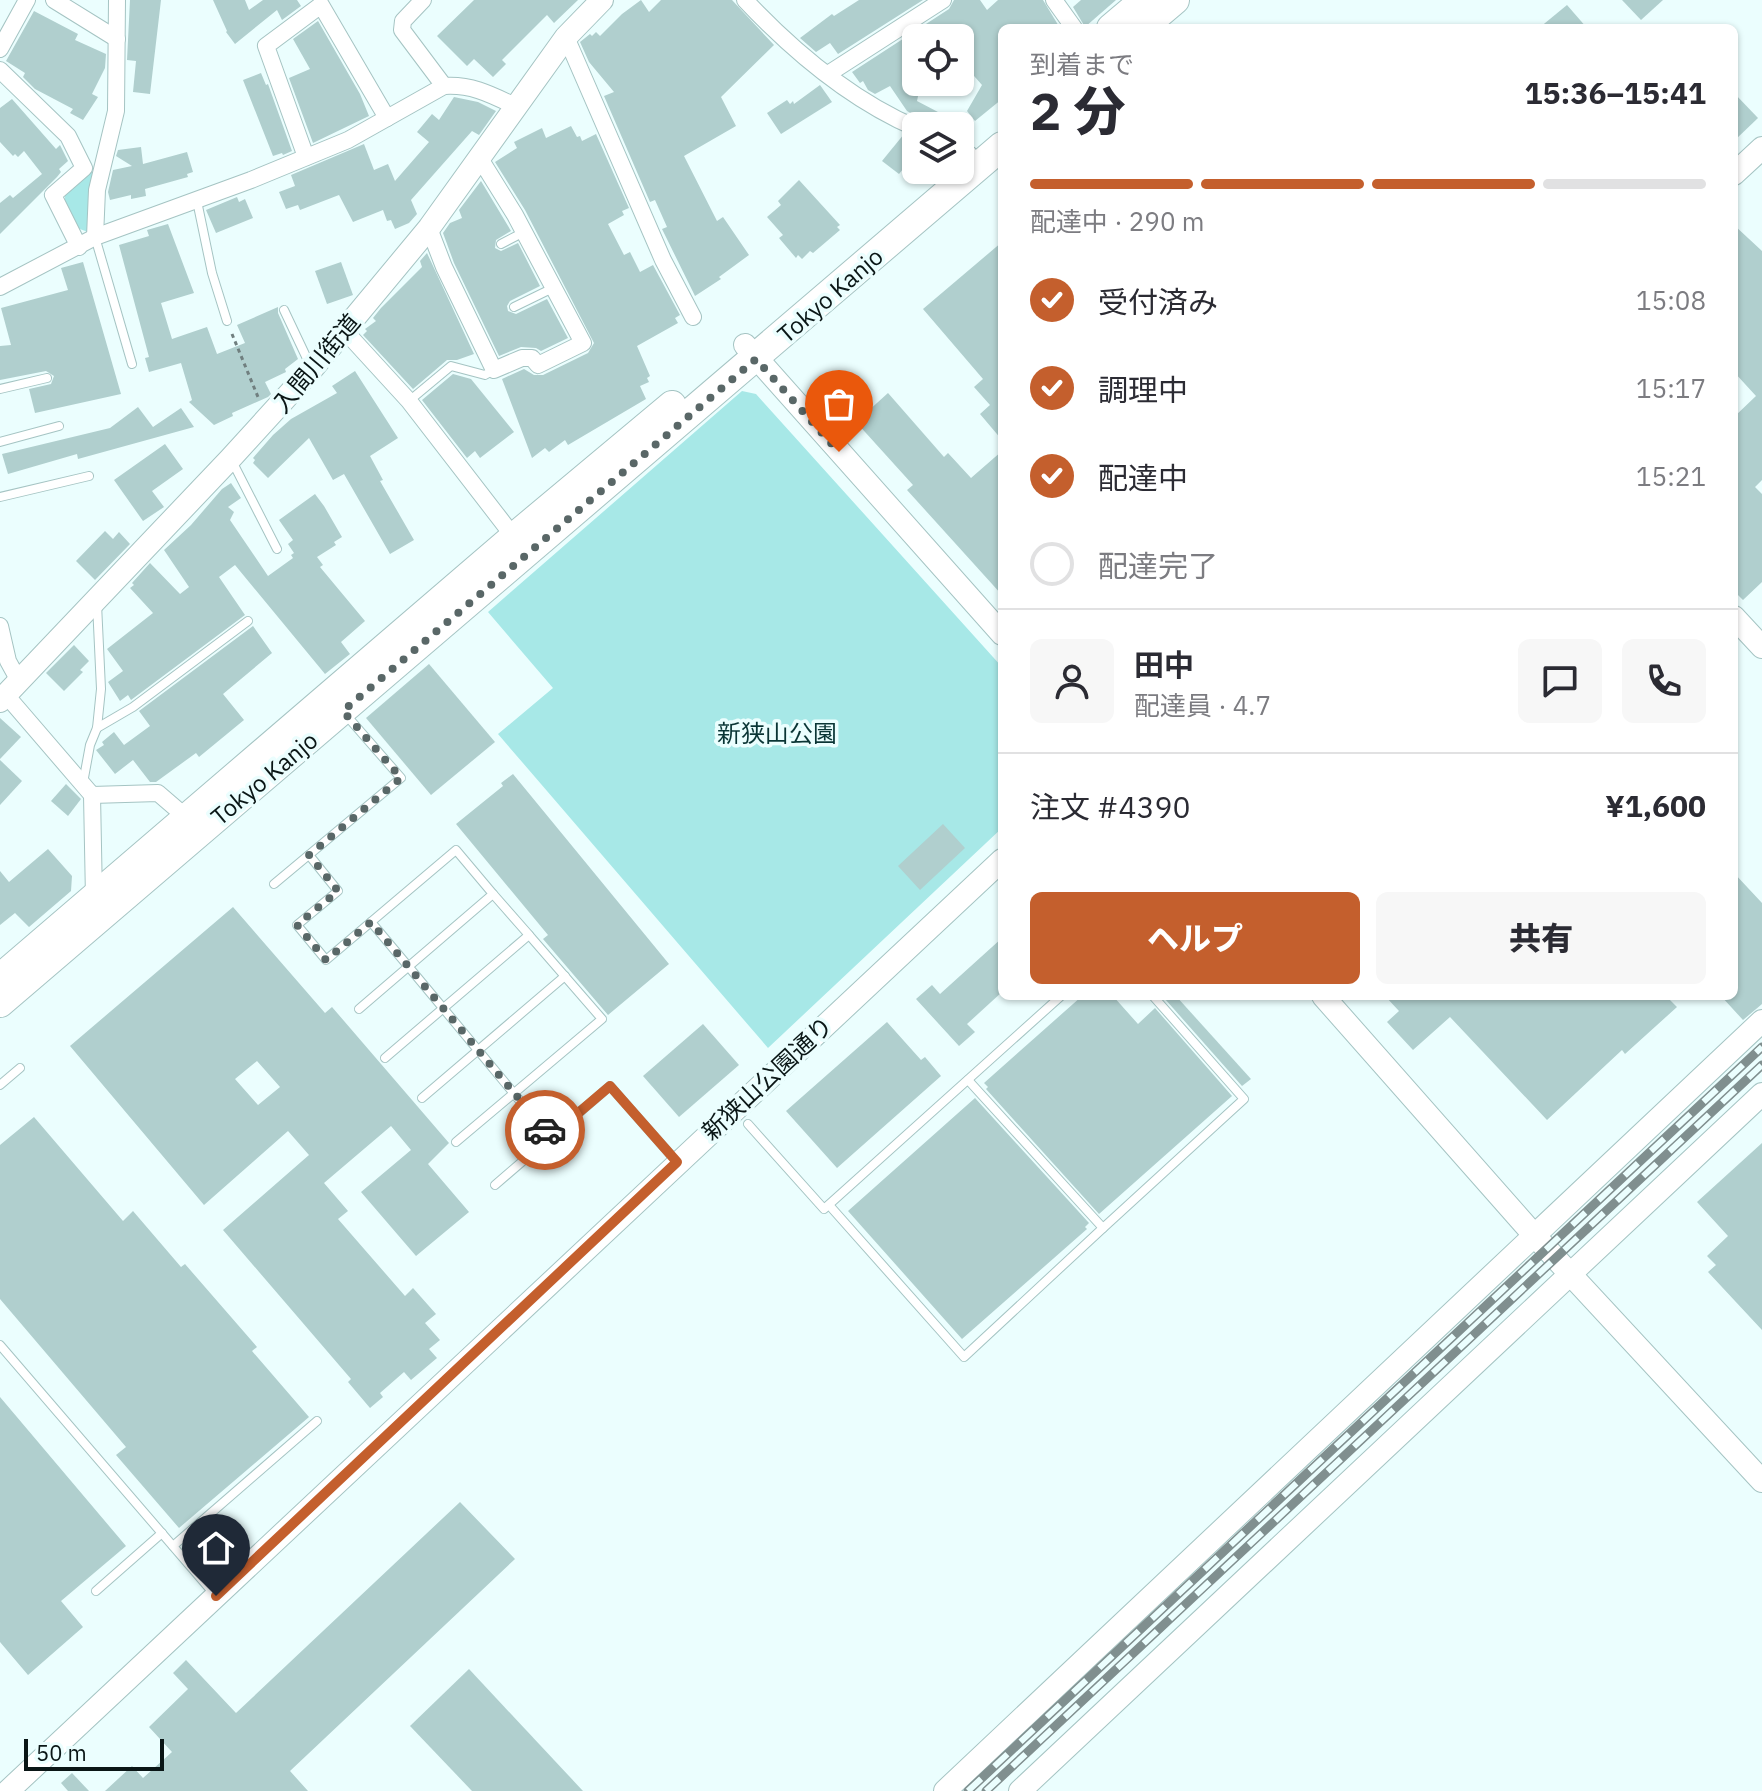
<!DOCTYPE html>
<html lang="ja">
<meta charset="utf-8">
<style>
body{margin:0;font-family:"IBM Plex Sans","Noto Sans JP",sans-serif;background:#f7f7f7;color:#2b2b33;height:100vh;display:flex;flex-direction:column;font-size:30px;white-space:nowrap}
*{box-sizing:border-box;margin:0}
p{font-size:26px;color:#7c7c81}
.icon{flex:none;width:44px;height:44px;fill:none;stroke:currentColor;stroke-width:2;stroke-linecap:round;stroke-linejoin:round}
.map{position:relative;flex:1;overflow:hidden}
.drawer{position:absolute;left:998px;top:24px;width:740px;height:976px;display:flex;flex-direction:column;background:#fff;border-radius:12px;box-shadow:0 2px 6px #0004}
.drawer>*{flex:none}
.tools{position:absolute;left:902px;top:24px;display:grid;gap:16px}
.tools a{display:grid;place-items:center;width:72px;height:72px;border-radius:12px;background:#fff;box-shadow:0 2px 6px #0004;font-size:40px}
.scale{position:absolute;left:24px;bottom:20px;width:140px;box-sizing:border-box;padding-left:8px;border:4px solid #0a1616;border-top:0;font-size:22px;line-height:28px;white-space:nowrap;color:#0a1616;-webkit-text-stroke:6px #ebfefe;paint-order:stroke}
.pin{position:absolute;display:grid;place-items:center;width:68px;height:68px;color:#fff;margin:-82px -34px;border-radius:50% 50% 50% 0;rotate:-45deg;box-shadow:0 0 8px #0007}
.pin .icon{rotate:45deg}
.courier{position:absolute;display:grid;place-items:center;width:80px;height:80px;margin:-40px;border:6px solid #c45f2d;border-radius:50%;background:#fff;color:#222;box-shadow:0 2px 10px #0007}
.headline em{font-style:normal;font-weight:800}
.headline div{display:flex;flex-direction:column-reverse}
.headline{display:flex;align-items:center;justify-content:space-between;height:136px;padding:0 32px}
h1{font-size:52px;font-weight:800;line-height:60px}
.bar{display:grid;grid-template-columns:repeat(4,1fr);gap:12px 8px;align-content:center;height:96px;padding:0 32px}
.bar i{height:10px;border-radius:6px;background:#e1e1e2}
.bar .active{background:#c45f2d}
.bar p{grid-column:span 4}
.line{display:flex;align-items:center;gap:20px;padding:0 32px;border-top:2px solid #e1e1e2}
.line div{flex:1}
.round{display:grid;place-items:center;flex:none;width:84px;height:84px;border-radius:12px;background:#f7f7f7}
ol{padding:0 32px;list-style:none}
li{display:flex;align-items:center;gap:24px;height:88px}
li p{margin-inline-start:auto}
li .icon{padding:8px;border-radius:50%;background:#c45f2d;color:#fff;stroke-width:4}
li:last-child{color:#7c7c81}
li i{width:44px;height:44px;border:4px solid #e1e1e2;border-radius:50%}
.primary-button{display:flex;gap:16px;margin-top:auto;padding:16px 32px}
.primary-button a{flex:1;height:92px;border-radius:12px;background:#c45f2d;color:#fff;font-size:32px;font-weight:800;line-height:92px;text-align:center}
.primary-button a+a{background:#f7f7f7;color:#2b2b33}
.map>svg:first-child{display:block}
.green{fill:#a7e8e7}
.building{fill:#b0cfce;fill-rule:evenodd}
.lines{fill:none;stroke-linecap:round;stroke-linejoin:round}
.lane-casing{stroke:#a5c4c3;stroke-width:10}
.street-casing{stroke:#a5c4c3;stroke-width:18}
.secondary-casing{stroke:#a5c4c3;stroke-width:24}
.highway-casing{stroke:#a5c4c3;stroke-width:30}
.path{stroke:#707f7f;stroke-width:3;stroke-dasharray:4 4;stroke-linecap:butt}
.lane{stroke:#fff;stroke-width:8}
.street{stroke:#fff;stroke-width:16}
.secondary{stroke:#fff;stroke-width:22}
.highway{stroke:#fff;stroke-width:28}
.rail-casing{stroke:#808f8f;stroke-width:9}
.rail{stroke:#ebfefe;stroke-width:6;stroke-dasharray:18;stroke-linecap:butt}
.done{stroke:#596767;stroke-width:8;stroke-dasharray:0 14.4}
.route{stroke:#c45f2d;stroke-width:10}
.labels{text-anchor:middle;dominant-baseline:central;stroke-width:7;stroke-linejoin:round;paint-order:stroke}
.street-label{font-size:24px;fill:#0a1616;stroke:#ebfefe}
.park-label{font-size:24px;fill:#0a3535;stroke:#ebfefe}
</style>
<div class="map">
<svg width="1762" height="1791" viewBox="0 0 1762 1791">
<rect width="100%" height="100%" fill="#ebfefe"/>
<g class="green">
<polygon points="91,172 93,174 91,233 77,228 65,202 65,192"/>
<polygon points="742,391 756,394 1002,667 1002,828 768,1048 498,734 553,688 488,612"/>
</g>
<g class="building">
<polygon points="130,0 161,0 150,94 133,92 136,61 127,60"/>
<polygon points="213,0 245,0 249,10 263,0 297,0 301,6 282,20 277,10 235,44 226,32 227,31"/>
<polygon points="474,0 578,0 554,23 547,15 502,60 506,64 493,77 474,59 467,66 437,36"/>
<polygon points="641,0 649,12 661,0 732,0 774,45 721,97 736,126 684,156 717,221 723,217 749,255 719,277 721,279 695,296 662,229 667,227 655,200 650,202 604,96 614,92 589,62 580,42 590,34 592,36 596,32 600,36 622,14"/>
<polygon points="859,0 923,0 838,54 830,43 816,52 800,38 832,14 834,16"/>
<polygon points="954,0 980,0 987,10 998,0 1043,0 1060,28 1002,28 1002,99 975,121 967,111 982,85 960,60 960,38 916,38 916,53 914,50 916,82 921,82 917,101 959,123 925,121 907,111 890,86 875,94 868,90 863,81 860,83 852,72 949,9"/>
<polygon points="1081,0 1116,0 1085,27 1073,7"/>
<polygon points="1622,0 1663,0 1641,20"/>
<polygon points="1567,5 1587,28 1539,28"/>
<polygon points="34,11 78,34 75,40 106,54 105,68 92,94 98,97 83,120 70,113 73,109 35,89 23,77 25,73 6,61"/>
<polygon points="318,21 360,94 369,116 313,143 289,78 310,69 293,39"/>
<polygon points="261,73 266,85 268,84 292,151 283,155 282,153 273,156 243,80"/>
<polygon points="820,85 832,102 781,134 767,113 787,100 790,104 793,101 794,104"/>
<polygon points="1734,93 1758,118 1734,141"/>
<polygon points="454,97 478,102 496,111 479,135 472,131 411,200 417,214 409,223 395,229 391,220 387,221 383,210 353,222 339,195 300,210 298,205 286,209 279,192 295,186 291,175 364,144 374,170 388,164 395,181 429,142 417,132 432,114 439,120"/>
<polygon points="12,99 56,149 60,145 68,161 59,169 61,172 57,177 0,234 0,203 10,195 13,198 42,174 24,151 18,157 15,154 13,156 0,142 0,108"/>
<polygon points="571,126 577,137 580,136 582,141 596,134 629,208 622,211 624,215 608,224 624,255 630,252 640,272 653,265 680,315 675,318 678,323 637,346 650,376 647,378 649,382 640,386 646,399 568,445 565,440 549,452 545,448 532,458 502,379 524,369 534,375 543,375 588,353 594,343 525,210 495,162 517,148 514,142 542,128 546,138"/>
<polygon points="904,134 916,139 916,153 899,174 882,161"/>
<polygon points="141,147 143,164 187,152 193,172 187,174 188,177 145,189 146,196 131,199 131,195 110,200 108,192 113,170 132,166 116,156 118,150"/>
<polygon points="799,180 840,225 837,227 840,230 813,253 810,251 802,259 798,255 796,258 779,238 783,235 767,217 781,205 778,201"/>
<polygon points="481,181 511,231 496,240 495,248 501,251 518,243 540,286 510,301 507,306 508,311 516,314 547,299 568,338 541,351 536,348 521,347 499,356 454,263 443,233 450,223 462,218 459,210"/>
<polygon points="237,197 239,202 245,199 253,218 216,233 206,210"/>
<polygon points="168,224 194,293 161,303 172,339 207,327 217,354 245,343 237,325 278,307 278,313 298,359 285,369 286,372 265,382 271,394 268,397 232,413 233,416 214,425 189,402 192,400 181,363 149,372 145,358 149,357 119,245 149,236 147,230"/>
<polygon points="1734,225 1762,251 1762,480 1755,487 1762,494 1762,582 1743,600 1734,591 1734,417 1756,396 1734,372"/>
<polygon points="1002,242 1002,440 980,414 990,405 974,387 983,379 923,309"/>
<polygon points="427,253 474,354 457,360 447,360 413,389 363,335 367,331 365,329 376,321 373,318 381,308 422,267 420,261"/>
<polygon points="83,262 121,394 35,413 29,389 51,384 54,376 46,371 0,380 0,346 11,345 1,308 68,290 61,268"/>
<polygon points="341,262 353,295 327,304 315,271"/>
<polygon points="355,371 398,438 370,456 383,480 380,481 414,540 390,554 344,474 333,480 309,438 268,478 253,463 255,460 253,458 273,435 291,419 337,393 332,386"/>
<polygon points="453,374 471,379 514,432 480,458 475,451 467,458 422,400"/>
<polygon points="888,393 944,457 948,453 971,478 1002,451 1002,595 907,490 913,485 856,422"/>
<polygon points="138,407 153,427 181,408 194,427 78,459 77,454 8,474 2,454 110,428"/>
<polygon points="165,444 183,469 152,491 164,507 143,521 114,480"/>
<polygon points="231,483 241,498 228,507 234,512 230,520 268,576 293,558 291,555 294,553 288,544 293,540 279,520 315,494 324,506 342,537 334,542 336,545 317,557 323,565 320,567 365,621 341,642 350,654 325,674 235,565 219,577 245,615 131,700 128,695 120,701 108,682 123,671 107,649 153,613 130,588 134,585 132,583 150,563 180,594 189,587 164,550 191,525 222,489"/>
<polygon points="105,531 113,539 119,532 130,544 95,580 76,561"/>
<polygon points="253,626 272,653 223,694 244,720 199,757 196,753 156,782 150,782 133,760 115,774 96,750 104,745 102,742 114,732 124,745 150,726 139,711"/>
<polygon points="74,645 89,661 80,670 83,672 64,691 46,673"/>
<polygon points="429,664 495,742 431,795 366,718"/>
<polygon points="0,718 21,737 0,759"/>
<polygon points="0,760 22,781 0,805"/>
<polygon points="513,774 669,964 608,1015 543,939 548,935 456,824 503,786 501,783"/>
<polygon points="66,784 81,799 68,816 51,801"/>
<polygon points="943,824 965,848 920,890 898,866"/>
<polygon points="48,849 72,876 71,891 29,927 15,913 0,925 0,871 9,882"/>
<polygon points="1734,873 1762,903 1762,1004 1743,1020 1721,996 1734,996"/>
<path d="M233 907 325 1013 332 1007 449 1143 428 1164 469 1212 416 1256 361 1192 411 1150 391 1126 324 1183 348 1211 338 1219 405 1296 413 1288 436 1314 425 1323 440 1340 429 1349 437 1358 411 1380 404 1372 380 1393 383 1397 370 1408 348 1382 351 1379 223 1230 309 1155 288 1131 204 1205 70 1046ZM257 1061 280 1087 258 1105 235 1079Z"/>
<polygon points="1002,938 1002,992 967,1024 975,1032 959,1046 916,999 932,985 940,994"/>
<polygon points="1082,996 1113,996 1138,1024 1155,1008 1232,1096 1099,1214 986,1089 988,1087 984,1083"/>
<polygon points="1169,996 1176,996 1251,1079 1242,1086 1165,999"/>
<polygon points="1385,996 1666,996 1677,1007 1625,1054 1622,1050 1547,1120 1450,1017 1413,1050 1387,1022 1399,1011"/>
<polygon points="887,1022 921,1060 925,1057 941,1076 837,1168 786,1111"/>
<polygon points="703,1024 739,1065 679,1117 643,1076"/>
<polygon points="975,1098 1089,1223 1085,1227 1087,1229 962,1339 848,1211"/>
<polygon points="34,1117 123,1221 133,1211 181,1267 185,1264 257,1347 252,1351 309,1417 179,1528 116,1455 126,1447 0,1299 0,1145"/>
<polygon points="1762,1143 1762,1330 1708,1272 1716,1265 1707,1256 1728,1236 1697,1202"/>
<polygon points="0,1397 126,1546 61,1601 83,1627 28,1675 0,1642"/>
<polygon points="460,1502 515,1559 290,1771 308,1791 105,1791 132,1766 143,1778 172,1752 149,1727 188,1689 173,1673 186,1660 236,1713"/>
<polygon points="469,1669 583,1791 472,1791 410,1726"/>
<polygon points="72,1773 89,1791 68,1791 61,1783"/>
</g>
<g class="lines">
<defs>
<g id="lane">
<polyline points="197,201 212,273 227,321"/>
<polyline points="95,237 132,364"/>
<polyline points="501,244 524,232"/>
<polyline points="514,307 553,288"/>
<polyline points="284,310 311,367"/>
<polyline points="0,389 47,378"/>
<polyline points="409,401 451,366 485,375 494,370"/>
<polyline points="0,442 59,426"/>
<polyline points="232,461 277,549"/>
<polyline points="0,497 89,476"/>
<polyline points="97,728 133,707 248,621"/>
<polyline points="83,783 90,745 97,728 101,689 97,604"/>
<polyline points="309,855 338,891 297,925 326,960 371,922"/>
<polyline points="274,884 401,778 346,715"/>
<path d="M359 1009 493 894 456 850 371 922C431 993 491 1066 550 1137"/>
<polyline points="385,1058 529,935 493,894"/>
<polyline points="968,1080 1103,1228 1244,1099 1153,996"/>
<polyline points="0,1085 20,1068"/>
<polyline points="422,1098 565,976"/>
<polyline points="748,1124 824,1209 1061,996"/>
<polyline points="456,1142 602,1019 529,935"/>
<polyline points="495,1185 610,1086 677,1162"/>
<polyline points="829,1205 964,1357 1103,1228"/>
<polyline points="0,1345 215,1595"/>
<polyline points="173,1546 317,1421"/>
<polyline points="96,1591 162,1533"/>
</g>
<g id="street">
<polyline points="54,0 117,39"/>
<polyline points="423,0 403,21 402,30 444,86"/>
<path d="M745 0C793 51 851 100 916 128"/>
<polyline points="1054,0 1074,28"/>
<polyline points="566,37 663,260 693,317"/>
<polyline points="0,49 27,0"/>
<polyline points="0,70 68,136 84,168 53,195 79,247"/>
<polyline points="828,74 943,0"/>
<polyline points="960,150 969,154"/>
<polyline points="306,157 266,46 321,5 387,118"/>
<polyline points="429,228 444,267 494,370 522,358 532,358 538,365 583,343 515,215 479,157"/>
<polyline points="95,237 97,190 116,111 117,0"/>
<path d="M0 287 95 237 251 180 348 140 444 86C472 84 492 95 517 107"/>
<polyline points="344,330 409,401 514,537"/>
<polyline points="0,626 8,661 19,681"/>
<polyline points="6,695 92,795 158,793 187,818"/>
<polyline points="92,795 94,898"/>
</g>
<g id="secondary">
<polyline points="1734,174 1762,148"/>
<polyline points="745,345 1002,634"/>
<polyline points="1734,617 1762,647"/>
<polyline points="0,701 230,459 312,369 429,228 566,37 602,0"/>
<polyline points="1323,996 1534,1235 1762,1481"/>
<polyline points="8,1791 1002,860"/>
<polyline points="945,1791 1762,1021"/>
<polyline points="1020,1791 1762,1094"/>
</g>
<g id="highway">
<polyline points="1111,28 1144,0"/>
<polyline points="1142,28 1175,0"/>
<polyline points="0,978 514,537 672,405"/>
<polyline points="0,1003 1002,146"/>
</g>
</defs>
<use href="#lane" class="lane-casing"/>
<use href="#street" class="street-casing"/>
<use href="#secondary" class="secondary-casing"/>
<use href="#highway" class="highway-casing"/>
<polyline class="path" points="232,334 258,397"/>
<use href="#lane" class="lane"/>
<use href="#street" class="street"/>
<use href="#secondary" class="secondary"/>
<use href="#highway" class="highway"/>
<defs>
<g id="rail">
<polyline points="968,1791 1762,1047"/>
<polyline points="986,1791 1762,1065"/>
</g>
</defs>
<use href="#rail" class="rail-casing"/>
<use href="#rail" class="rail"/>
</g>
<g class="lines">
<polyline class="done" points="545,1130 371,922 326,960 297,925 338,891 309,855 401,778 343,711 756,359 839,452"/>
<polyline class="route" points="216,1596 677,1162 610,1086 550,1137 545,1130"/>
</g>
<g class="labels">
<g class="street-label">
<text transform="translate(830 295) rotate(-41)">Tokyo Kanjo</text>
<text transform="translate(316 363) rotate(-50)">入間川街道</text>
<text transform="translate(264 778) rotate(-40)">Tokyo Kanjo</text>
<text transform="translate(767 1078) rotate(-43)">新狭山公園通り</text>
</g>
<g class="park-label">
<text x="777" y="733">新狭山公園</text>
</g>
</g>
</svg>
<div class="tools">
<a><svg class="icon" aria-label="locate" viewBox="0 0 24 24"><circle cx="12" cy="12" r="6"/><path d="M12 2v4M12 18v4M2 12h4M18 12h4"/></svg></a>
<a><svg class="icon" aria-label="layers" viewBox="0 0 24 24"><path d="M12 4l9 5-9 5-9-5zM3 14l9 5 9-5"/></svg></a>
</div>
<div class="scale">50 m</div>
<div class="pin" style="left:839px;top:452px;background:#ea580c"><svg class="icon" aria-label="bag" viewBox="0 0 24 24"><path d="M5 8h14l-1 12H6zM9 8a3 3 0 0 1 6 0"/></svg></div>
<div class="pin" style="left:216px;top:1596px;background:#1f2937"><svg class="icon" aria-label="home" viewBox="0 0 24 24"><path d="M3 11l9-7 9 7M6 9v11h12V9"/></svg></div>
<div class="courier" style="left:545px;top:1130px"><svg class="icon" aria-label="car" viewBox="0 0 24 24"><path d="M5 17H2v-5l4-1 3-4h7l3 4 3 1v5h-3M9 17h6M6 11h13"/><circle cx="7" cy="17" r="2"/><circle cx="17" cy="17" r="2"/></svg></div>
<section class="drawer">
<div class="headline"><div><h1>2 分</h1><p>到着まで</p></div><em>15:36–15:41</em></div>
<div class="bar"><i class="active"></i><i class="active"></i><i class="active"></i><i></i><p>配達中 · 290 m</p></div>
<ol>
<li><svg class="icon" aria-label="check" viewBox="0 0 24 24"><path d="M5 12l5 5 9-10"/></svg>受付済み<p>15:08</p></li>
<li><svg class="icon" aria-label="check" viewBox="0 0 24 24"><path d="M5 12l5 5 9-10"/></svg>調理中<p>15:17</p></li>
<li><svg class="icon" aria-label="check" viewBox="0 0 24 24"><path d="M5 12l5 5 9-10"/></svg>配達中<p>15:21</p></li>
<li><i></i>配達完了</li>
</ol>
<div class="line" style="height:144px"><a class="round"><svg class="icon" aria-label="person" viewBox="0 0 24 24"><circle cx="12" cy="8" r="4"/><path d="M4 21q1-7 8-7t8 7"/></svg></a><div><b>田中</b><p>配達員 · 4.7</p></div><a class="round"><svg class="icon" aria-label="chat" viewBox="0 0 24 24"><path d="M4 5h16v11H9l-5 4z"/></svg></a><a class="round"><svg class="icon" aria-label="phone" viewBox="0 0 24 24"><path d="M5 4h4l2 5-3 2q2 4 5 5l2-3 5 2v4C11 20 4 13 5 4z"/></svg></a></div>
<div class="line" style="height:104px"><div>注文 #4390</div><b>¥1,600</b></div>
<div class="primary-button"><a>ヘルプ</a><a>共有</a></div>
</section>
</div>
